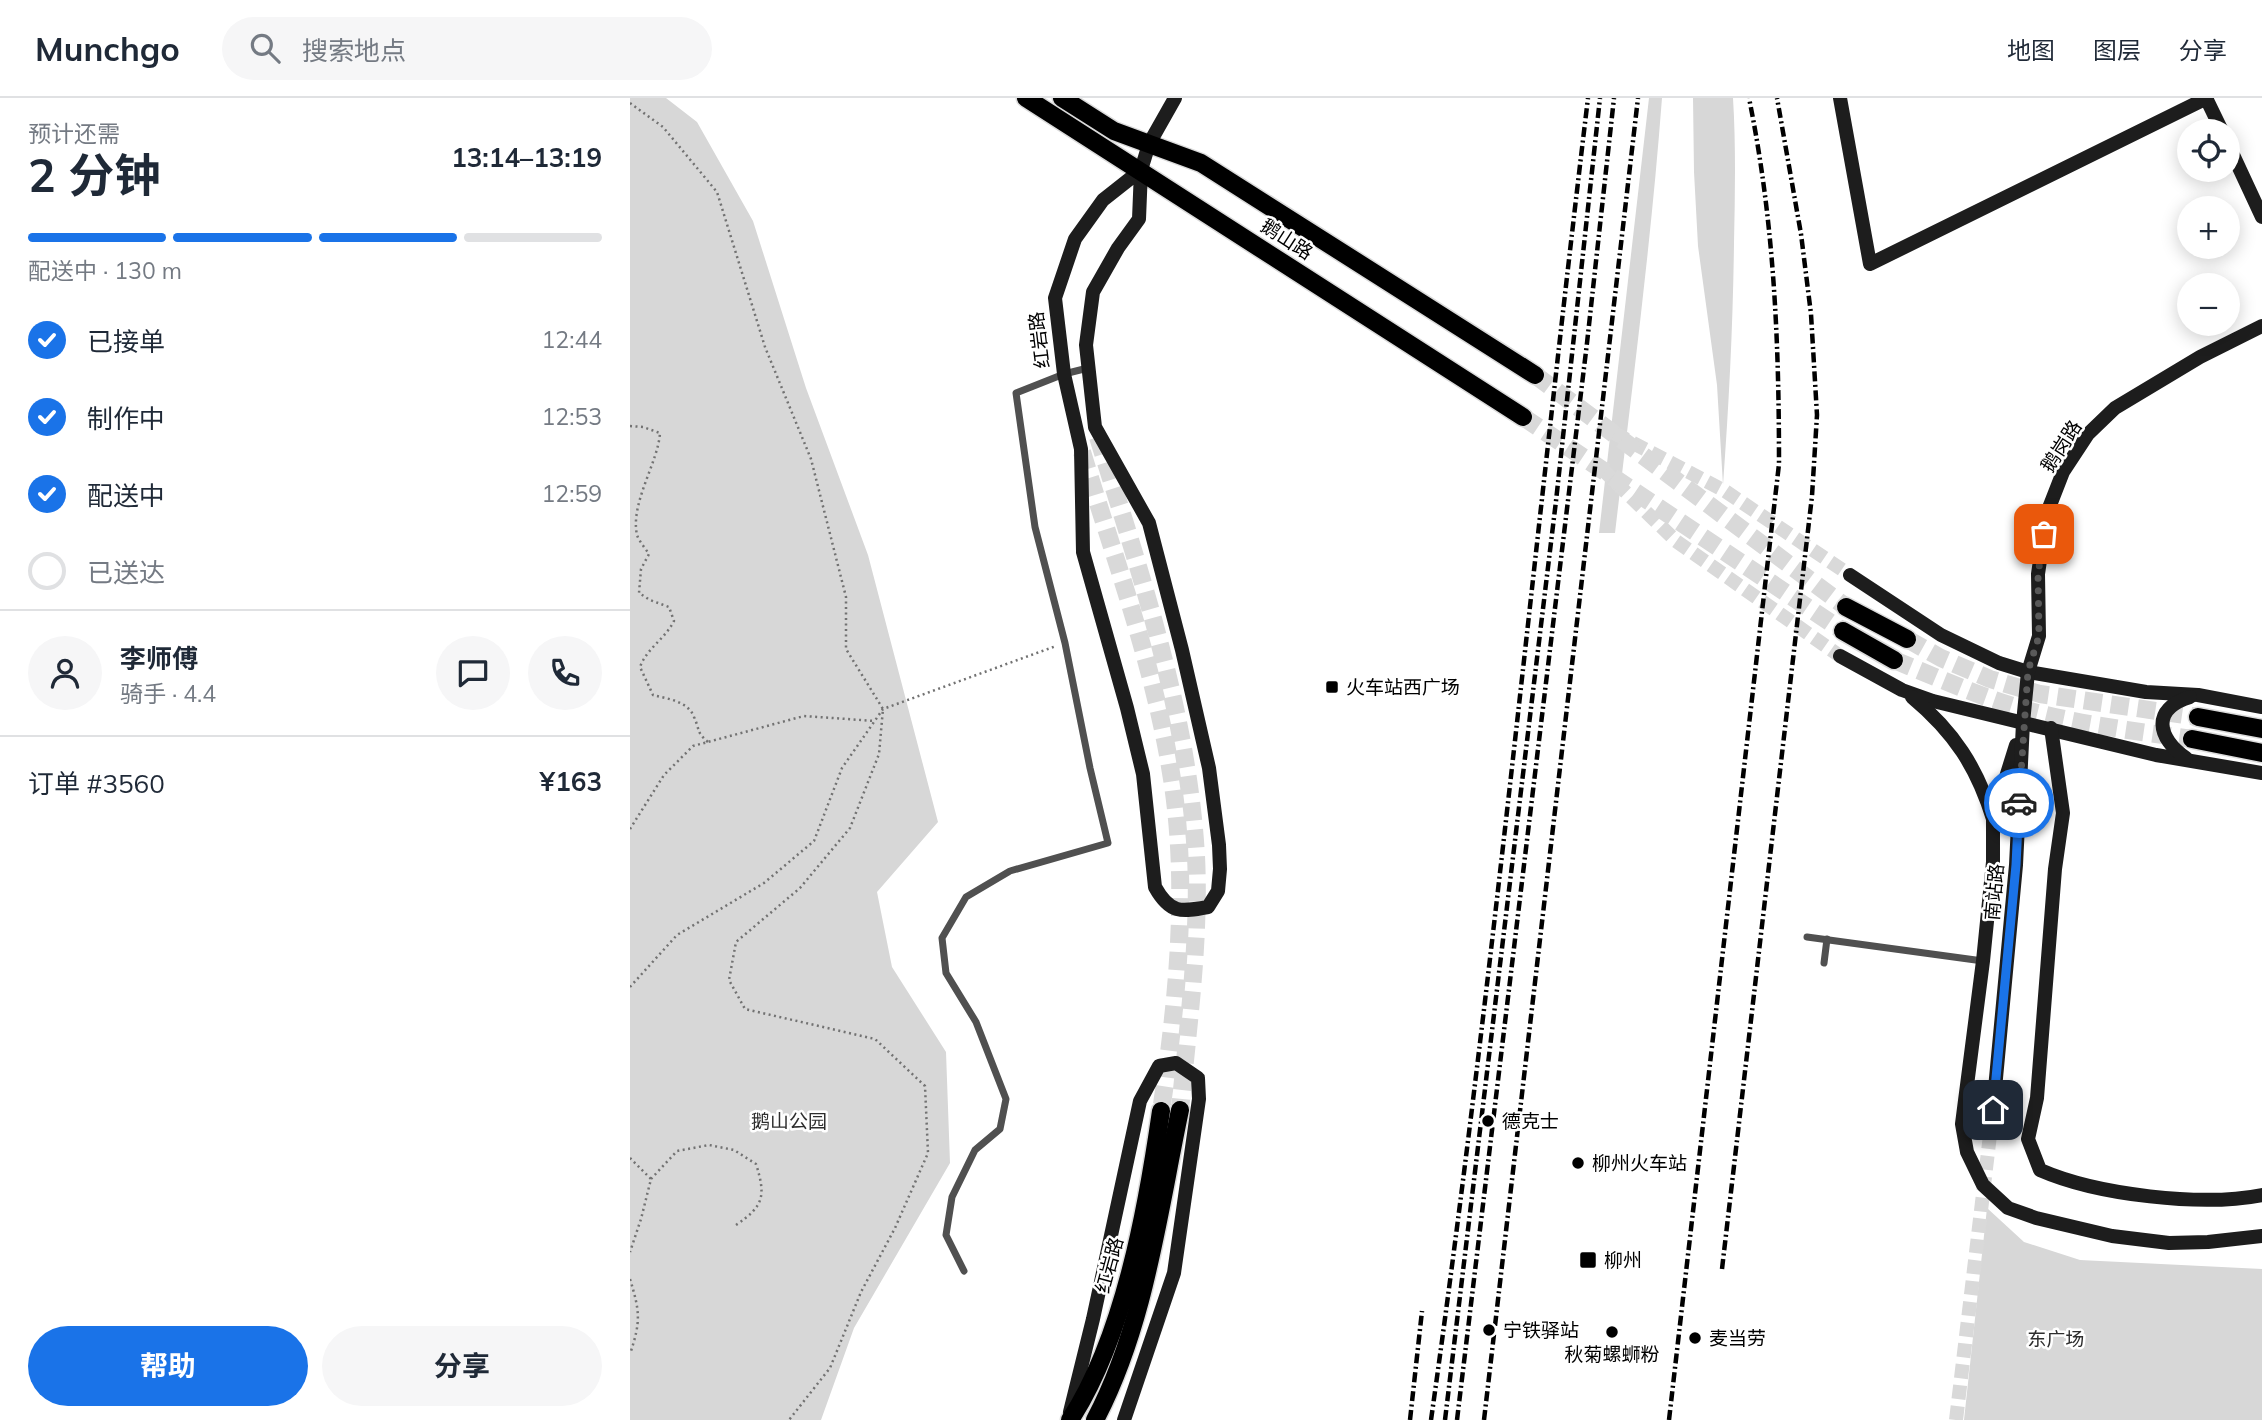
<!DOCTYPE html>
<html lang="zh">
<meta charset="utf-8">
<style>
body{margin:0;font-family:Mulish,"Noto Sans SC",sans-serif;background:#f6f6f7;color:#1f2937;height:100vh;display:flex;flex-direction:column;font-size:26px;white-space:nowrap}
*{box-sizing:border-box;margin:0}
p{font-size:23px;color:#747a83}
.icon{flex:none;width:38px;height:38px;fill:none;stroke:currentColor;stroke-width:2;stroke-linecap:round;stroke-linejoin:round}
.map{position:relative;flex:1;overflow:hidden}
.panel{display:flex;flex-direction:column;background:#fff;width:630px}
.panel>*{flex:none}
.fabs{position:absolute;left:1547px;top:21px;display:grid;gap:14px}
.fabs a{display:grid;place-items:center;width:63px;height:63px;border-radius:50%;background:#fff;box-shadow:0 4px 18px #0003;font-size:35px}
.pin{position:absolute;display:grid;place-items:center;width:60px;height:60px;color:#fff;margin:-30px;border-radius:14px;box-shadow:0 4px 10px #0006}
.courier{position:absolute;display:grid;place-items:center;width:70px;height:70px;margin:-35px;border:5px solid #1a73e8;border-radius:50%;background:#fff;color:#222;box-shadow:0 2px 9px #0007}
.headline em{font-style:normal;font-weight:700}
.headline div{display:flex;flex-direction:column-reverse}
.headline{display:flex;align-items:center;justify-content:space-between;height:119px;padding:0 28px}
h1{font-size:46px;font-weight:700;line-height:52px}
.bar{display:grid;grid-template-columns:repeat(4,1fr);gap:10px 7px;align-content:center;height:84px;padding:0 28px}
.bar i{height:9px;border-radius:5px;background:#e0e1e3}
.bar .selected{background:#1a73e8}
.bar p{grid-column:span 4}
.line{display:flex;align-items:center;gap:18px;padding:0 28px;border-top:2px solid #e0e1e3}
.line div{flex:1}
.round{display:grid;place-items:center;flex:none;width:74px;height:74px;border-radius:37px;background:#f6f6f7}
ol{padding:0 28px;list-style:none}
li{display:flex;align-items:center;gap:21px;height:77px}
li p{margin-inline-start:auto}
li .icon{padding:7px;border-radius:50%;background:#1a73e8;color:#fff;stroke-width:4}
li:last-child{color:#747a83}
li i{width:38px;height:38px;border:4px solid #e0e1e3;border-radius:50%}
.primary-button{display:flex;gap:14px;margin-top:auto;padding:14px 28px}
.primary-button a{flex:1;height:80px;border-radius:42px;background:#1a73e8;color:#fff;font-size:28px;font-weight:700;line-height:80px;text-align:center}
.primary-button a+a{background:#f6f6f7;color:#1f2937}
header{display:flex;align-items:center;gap:42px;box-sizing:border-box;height:98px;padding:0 35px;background:#fff;border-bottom:2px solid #e0e1e3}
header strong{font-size:33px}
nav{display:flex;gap:38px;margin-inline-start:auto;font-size:24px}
.search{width:490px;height:63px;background:#f6f6f7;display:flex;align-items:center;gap:18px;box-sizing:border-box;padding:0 24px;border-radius:38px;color:#747a83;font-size:26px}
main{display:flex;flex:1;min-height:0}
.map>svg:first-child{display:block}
.green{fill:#d7d7d7}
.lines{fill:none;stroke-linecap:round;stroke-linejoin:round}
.secondary-tunnel{stroke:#d9d9d9;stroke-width:14;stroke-dasharray:14 7;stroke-linecap:butt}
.primary-tunnel{stroke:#d9d9d9;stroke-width:18;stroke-dasharray:18 9;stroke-linecap:butt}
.primary-casing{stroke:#dbdbdb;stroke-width:21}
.path{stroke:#727272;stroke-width:2.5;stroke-dasharray:2 3.5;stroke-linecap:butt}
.lane{stroke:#505050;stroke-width:7}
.secondary{stroke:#1d1d1d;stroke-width:14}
.primary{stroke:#000;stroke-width:18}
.rail{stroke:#000;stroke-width:4.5;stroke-dasharray:10 3.5 2 3.5;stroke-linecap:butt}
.done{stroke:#595959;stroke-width:7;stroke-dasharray:0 12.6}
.route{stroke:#1a73e8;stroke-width:9}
.poi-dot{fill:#000;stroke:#fff;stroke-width:2.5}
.labels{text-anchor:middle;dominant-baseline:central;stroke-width:5;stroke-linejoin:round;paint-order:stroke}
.street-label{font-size:19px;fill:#000;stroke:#fff}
.poi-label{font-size:19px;fill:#000;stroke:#fff;text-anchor:start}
.park-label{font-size:19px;fill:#2e2e2e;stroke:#fff}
</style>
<header>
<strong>Munchgo</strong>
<div class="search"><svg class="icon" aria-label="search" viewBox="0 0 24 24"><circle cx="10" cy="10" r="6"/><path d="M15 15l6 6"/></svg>搜索地点</div>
<nav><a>地图</a><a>图层</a><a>分享</a></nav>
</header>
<main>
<section class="panel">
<div class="headline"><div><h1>2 分钟</h1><p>预计还需</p></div><em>13:14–13:19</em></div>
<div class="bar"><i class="selected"></i><i class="selected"></i><i class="selected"></i><i></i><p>配送中 · 130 m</p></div>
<ol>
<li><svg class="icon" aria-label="check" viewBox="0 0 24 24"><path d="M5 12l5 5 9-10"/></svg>已接单<p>12:44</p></li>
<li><svg class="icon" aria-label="check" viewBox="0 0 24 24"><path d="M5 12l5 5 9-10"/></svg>制作中<p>12:53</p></li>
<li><svg class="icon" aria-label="check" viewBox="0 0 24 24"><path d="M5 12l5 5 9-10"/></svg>配送中<p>12:59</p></li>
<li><i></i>已送达</li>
</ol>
<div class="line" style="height:126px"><a class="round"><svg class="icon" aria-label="person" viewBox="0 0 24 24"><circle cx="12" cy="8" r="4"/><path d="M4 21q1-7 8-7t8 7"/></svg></a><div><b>李师傅</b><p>骑手 · 4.4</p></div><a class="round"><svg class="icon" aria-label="chat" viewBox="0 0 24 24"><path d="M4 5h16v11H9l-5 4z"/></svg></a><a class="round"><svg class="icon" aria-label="phone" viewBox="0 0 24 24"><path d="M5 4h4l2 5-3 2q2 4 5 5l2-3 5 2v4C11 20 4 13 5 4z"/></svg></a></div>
<div class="line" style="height:91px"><div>订单 #3560</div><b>¥163</b></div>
<div class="primary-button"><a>帮助</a><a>分享</a></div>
</section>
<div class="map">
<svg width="1632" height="1322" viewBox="0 0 1632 1322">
<rect width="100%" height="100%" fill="#fff"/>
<g class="green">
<polygon points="0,0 36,0 67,24 123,123 176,290 238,457 308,724 247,794 262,869 316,954 320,1065 224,1230 191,1322 0,1322"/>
<path d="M1019 0H1032C1021 146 1002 290 985 435H969Z"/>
<path d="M1063 0H1103C1106 48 1105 97 1104 145 1103 226 1099 306 1093 387L1087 287 1068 148 1064 74Z"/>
<polygon points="1357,1110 1394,1144 1450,1162 1632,1171 1632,1322 1334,1322"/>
</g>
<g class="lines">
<g class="secondary-tunnel">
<polyline points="984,335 1095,393 1220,477"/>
<polyline points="971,370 1046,443 1210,558"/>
<polyline points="1326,1322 1363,1012"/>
</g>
<g class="primary-tunnel">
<polyline points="905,277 1216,509"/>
<polyline points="893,319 1213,533"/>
<path d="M468 339C510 474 558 616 566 758 570 842 558 928 550 1012"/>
<path d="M452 354C485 462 525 570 542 681 559 790 547 905 531 1013"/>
<polyline points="1277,541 1311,560 1360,581 1410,596 1568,619"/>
<path d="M1264 562C1313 582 1361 604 1412 616 1461 628 1512 634 1562 641"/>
</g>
<defs>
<g id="primary">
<polyline points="396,0 893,319"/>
<polyline points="432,0 484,33 571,65 905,277"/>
<polyline points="1216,509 1277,541"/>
<polyline points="1213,533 1264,562"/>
<polyline points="1568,619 1632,631"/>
<polyline points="1562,641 1632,655"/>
<path d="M440 1322C494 1239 517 1111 531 1013"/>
<path d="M465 1322C515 1227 528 1116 550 1012"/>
</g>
</defs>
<use href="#primary" class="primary-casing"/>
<g class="path">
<polyline points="0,5 33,29 87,94 135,249 181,361 216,499 216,551 253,611 249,656 220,730 170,790 106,844 99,882 115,911 245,941 295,988 298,1055 265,1130 231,1194 200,1270 159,1322"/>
<path d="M0 328 13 329 30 335C28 365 0 405 7 437 9 443 15 450 19 456L11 471 9 495 20 502 39 509 44 523C35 541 17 550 10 569L23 597C38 601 58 603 64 619 70 632 66 634 78 644"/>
<polyline points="0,731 34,677 63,648 174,618 245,623"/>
<polyline points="0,889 47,837 134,785 184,743 212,670 253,611 426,548"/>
<polyline points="0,1060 21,1081 11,1121 0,1154"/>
<path d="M21 1081 47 1053 79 1047 104 1052 126 1066C136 1098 134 1108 106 1127"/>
<path d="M0 1181C10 1214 11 1223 0 1256"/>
</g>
<g class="lane">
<polyline points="1177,839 1353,863"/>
<polyline points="1194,865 1197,841"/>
<polyline points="334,1173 316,1137 322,1099 345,1052 370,1031 376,1001 346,924 316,875 312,840 336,799 380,773 478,745 460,670 435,545 405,429 386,295 434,276 458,270"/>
</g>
<g class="secondary">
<polyline points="1210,0 1240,166 1577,0"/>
<polyline points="1576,0 1592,33"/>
<polyline points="1598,46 1632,119"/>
<path d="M511 72 473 102 445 141 425 200 434 276 451 351 453 454 497 610 513 676 525 789C540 816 551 814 578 809L588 793 590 771 589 747 579 670 552 552 519 425 465 329 456 247 463 194 488 150 509 121 511 72 519 46 545 0"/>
<polyline points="1220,477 1311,537 1369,565 1398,574 1516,594 1568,597 1632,609"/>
<polyline points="1210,558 1272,592 1303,603 1526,657 1632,675"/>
<path d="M1282 599C1324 634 1347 669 1363 721"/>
<path d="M1421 630 1433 715 1425 771 1407 1000 1398 1041 1410 1072C1467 1097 1572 1109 1632 1097"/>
<polyline points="1386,647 1363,721 1363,764 1353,863 1332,1026 1337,1054 1353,1087 1378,1110 1406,1120 1482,1138 1539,1145 1578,1144 1632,1138"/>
<path d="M1556 660C1527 640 1521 611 1560 599"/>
<polyline points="1363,1012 1386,767 1393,625 1398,574 1409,538 1408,476 1417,415 1433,374 1458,336 1485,310 1570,259 1632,228"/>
<polyline points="440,1314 463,1221 510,1003 529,968 546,965 568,980 569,1001 544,1175 494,1322"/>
</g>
<use href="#primary" class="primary"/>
<g class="rail">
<polyline points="1092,1171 1182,398 1187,317 1181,216 1171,136 1147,0"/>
<polyline points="780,1322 792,1213"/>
<path d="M801 1322C863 883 905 440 958 0"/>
<polyline points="815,1322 926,403 970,0"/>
<polyline points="827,1322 957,245 984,0"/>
<polyline points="854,1322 1008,0"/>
<path d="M1039 1322 1149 366C1149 241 1144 123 1119 0"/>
</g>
</g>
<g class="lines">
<polyline class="done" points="1389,705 1398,573 1409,538 1408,476 1414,436"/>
<polyline class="route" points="1363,1012 1386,767 1389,705"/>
</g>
<g class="poi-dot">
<rect x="695" y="582" width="14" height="14" rx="3.5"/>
<circle cx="858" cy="1023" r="7"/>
<circle cx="948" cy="1065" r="7"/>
<rect x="949" y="1153" width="18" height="18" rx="3.5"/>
<circle cx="859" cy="1232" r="7"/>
<circle cx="982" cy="1234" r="7"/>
<circle cx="1065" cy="1240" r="7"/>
</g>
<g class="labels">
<g class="street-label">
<text transform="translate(657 141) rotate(33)">鹅山路</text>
<text transform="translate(409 242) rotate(-97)">红岩路</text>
<text transform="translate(1431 348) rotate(-57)">鹅岗路</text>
<text transform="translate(1364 794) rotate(-85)">南站路</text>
<text transform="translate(479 1167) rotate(-75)">红岩路</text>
</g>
<g class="poi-label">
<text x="716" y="589">火车站西广场</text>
<text x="872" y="1023">德克士</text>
<text x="962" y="1065">柳州火车站</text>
<text x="974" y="1162">柳州</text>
<text x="873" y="1232">宁铁驿站</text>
<text x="1079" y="1240">麦当劳</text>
<text x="982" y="1256" text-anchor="middle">秋菊螺蛳粉</text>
</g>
<g class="park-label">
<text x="159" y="1023">鹅山公园</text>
<text x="1426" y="1241">东广场</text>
</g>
</g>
</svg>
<div class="fabs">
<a><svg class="icon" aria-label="locate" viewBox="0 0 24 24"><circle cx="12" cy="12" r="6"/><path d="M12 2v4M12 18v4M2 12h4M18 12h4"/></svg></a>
<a>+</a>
<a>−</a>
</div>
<div class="pin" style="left:1414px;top:436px;background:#ea580c"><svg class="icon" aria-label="bag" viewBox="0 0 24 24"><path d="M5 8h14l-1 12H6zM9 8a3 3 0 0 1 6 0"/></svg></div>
<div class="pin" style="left:1363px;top:1012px;background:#1f2937"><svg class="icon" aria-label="home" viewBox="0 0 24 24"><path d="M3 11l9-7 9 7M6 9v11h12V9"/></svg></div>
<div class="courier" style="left:1389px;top:705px"><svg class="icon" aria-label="car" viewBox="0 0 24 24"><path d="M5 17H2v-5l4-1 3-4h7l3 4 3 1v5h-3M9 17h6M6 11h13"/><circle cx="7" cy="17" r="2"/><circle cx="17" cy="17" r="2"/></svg></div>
</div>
</main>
